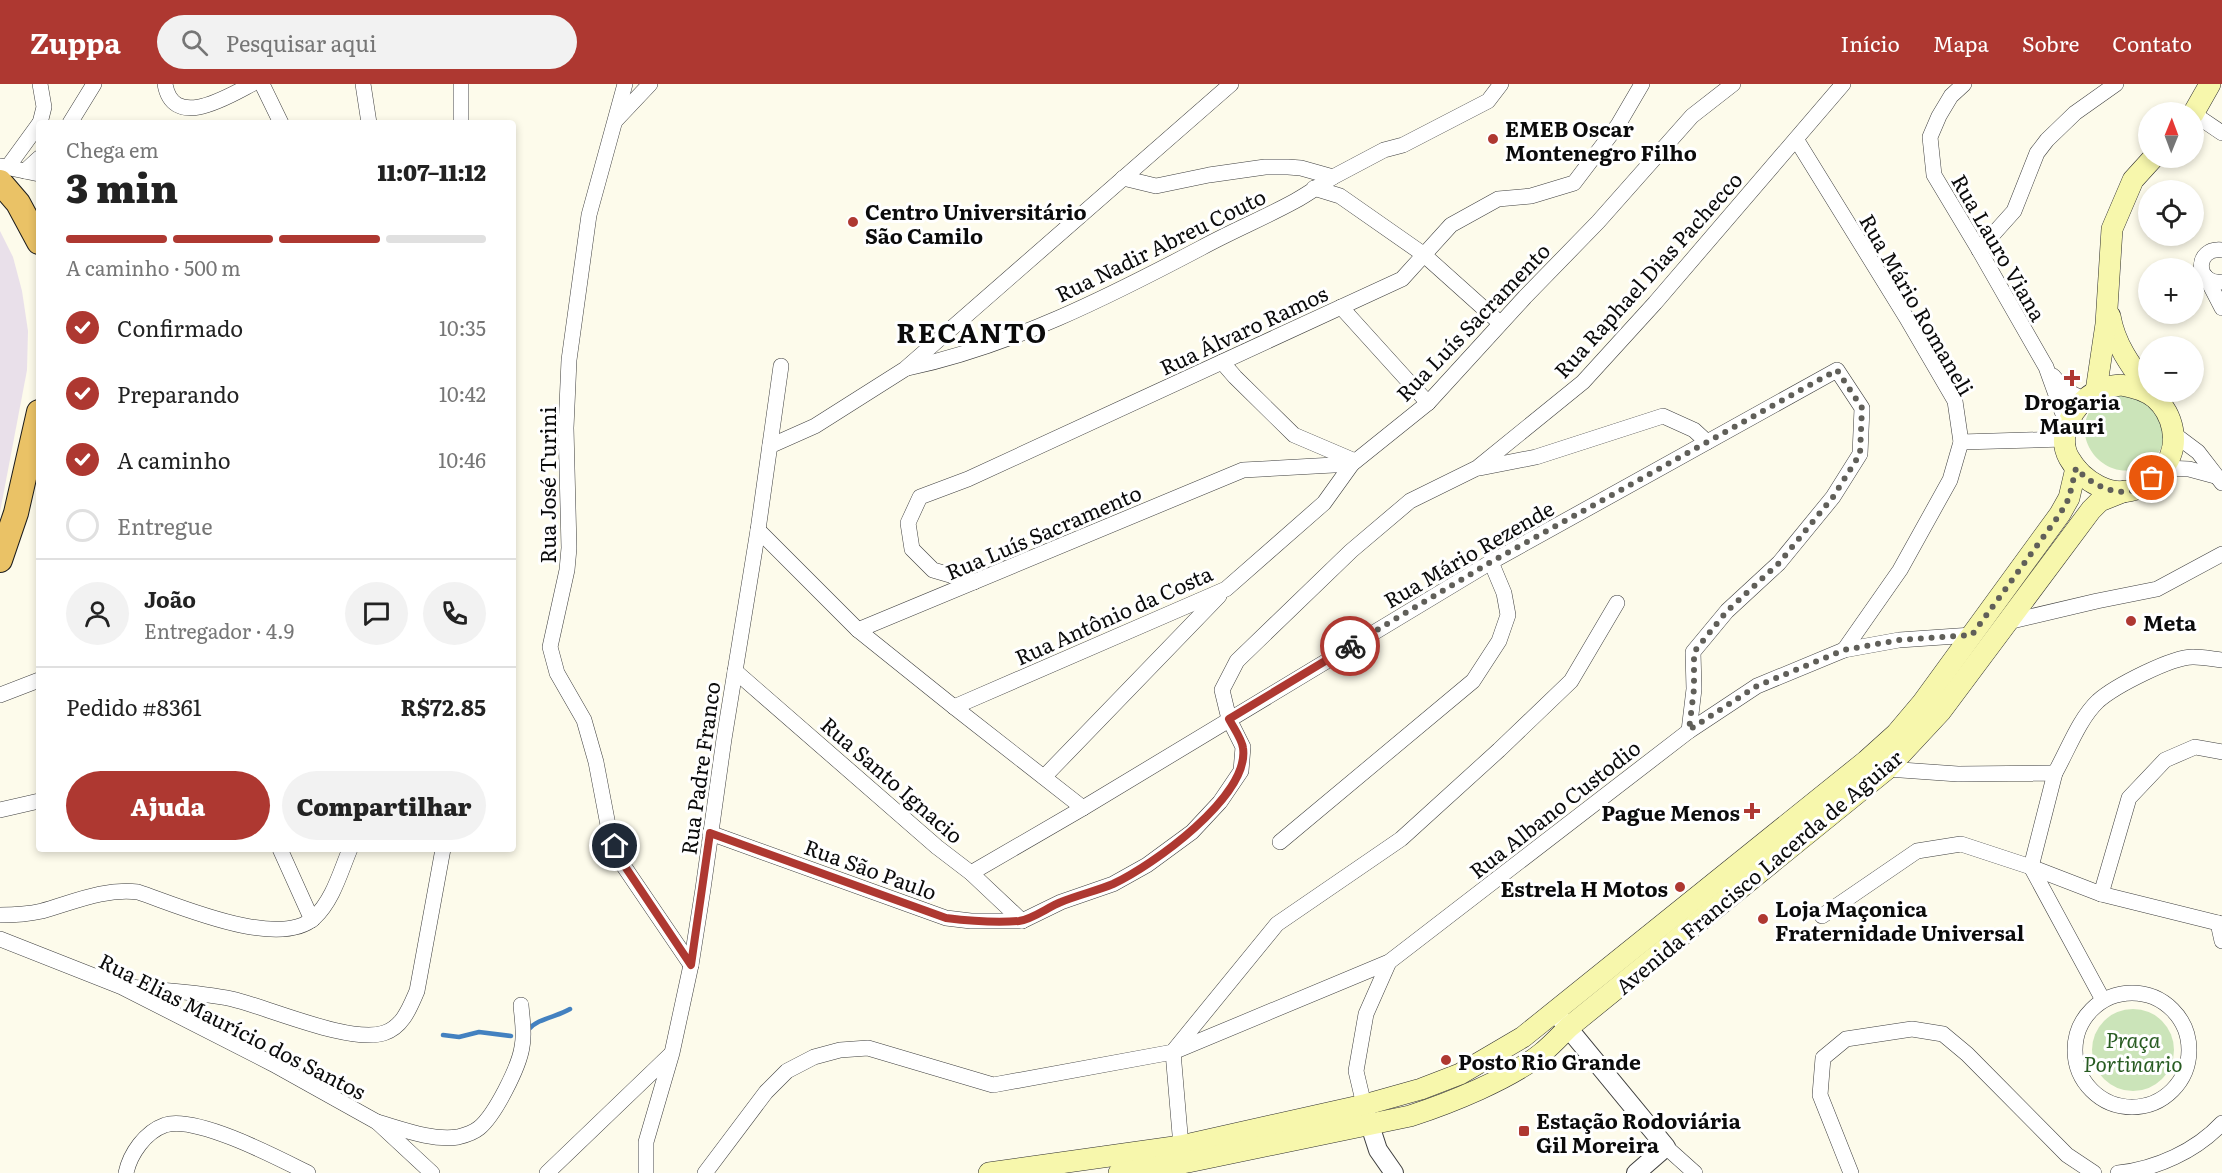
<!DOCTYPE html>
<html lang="pt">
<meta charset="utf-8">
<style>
body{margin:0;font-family:Literata,serif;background:#f2f2f2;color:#222;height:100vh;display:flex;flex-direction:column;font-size:22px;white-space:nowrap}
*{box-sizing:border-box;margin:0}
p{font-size:20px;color:#767676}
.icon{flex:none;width:33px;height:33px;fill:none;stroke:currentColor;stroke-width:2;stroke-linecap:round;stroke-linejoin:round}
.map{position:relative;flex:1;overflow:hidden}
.side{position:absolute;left:36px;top:36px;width:480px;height:732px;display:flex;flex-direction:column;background:#fff;border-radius:6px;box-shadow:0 3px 9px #0003}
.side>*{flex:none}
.needle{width:39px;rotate:1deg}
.controls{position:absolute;left:2138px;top:18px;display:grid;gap:12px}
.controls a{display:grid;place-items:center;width:66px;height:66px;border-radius:50%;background:#fff;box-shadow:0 3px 9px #0003;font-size:30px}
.pin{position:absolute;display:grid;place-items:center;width:51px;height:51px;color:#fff;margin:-26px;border:3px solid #fff;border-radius:50%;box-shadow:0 2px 6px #0007}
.courier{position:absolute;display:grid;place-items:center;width:60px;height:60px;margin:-30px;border:4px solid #ae3831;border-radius:50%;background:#fff;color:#222;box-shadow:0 2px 8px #0007}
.head em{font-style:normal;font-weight:800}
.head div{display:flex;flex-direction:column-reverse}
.head{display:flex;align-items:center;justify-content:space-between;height:102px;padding:0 30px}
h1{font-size:39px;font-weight:800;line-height:45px}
.bar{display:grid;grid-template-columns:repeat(4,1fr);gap:9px 6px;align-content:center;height:72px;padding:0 30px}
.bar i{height:8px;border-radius:4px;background:#e0e0e0}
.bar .on{background:#ae3831}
.bar p{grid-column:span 4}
.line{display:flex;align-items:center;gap:15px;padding:0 30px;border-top:2px solid #e0e0e0}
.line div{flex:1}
.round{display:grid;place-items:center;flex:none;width:63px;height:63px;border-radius:32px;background:#f2f2f2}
ol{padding:0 30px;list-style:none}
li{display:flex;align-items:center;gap:18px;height:66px}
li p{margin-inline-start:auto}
li .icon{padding:6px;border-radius:50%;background:#ae3831;color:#fff;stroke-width:4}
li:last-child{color:#767676}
li i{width:33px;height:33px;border:3px solid #e0e0e0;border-radius:50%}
.button{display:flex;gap:12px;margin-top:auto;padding:12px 30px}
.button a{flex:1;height:69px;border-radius:36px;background:#ae3831;color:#fff;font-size:24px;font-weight:800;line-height:69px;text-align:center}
.button a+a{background:#f2f2f2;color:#222}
header{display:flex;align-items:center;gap:36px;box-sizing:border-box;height:84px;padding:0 30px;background:#ae3831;color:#fff}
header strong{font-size:28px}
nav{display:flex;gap:33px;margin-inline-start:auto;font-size:21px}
.search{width:420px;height:54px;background:#f2f2f2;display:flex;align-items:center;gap:15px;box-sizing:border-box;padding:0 21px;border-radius:33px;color:#767676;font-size:22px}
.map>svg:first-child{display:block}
.industrial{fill:#e9e0ea}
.green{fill:#cbe4b9}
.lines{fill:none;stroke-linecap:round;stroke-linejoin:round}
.stream{stroke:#4381c0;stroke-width:4.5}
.minor-casing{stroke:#3e3e3e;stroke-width:16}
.tertiary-casing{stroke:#3e3e3e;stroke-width:20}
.secondary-casing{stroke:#2d2d2d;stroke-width:22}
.trunk-casing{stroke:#1c1c1c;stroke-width:26}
.minor{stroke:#fff;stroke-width:15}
.tertiary{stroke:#fff;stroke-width:18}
.secondary{stroke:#f7f7ac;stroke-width:21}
.trunk{stroke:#eac266;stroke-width:24}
.done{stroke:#605f59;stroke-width:6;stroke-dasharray:0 10.8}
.route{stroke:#ae3831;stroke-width:8}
.poi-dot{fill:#ae3831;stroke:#fff;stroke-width:2}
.labels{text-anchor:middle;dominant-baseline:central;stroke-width:6;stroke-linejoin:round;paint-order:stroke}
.poi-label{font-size:21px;font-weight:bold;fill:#0b0b0b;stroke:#fff;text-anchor:start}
.street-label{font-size:21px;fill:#0b0b0b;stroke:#fff}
.park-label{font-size:21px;font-style:italic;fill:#285c22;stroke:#fff}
.district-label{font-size:27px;font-weight:bold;letter-spacing:1.5px;fill:#0b0b0b;stroke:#fff}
</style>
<header>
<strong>Zuppa</strong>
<div class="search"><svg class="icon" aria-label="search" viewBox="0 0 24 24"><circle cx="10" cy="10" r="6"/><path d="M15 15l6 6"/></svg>Pesquisar aqui</div>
<nav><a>Início</a><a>Mapa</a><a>Sobre</a><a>Contato</a></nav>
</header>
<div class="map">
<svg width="2222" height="1089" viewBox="0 0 2222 1089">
<rect width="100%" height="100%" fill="#fdfbeb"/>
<polygon class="industrial" points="0,147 13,173 22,207 28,247 27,286 0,428"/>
<g class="green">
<path d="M2121 307 2158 324C2160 333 2165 346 2164 356 2162 366 2154 376 2146 381 2104 405 2061 346 2100 316 2106 312 2114 310 2121 307Z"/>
<circle cx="2133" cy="966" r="41"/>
</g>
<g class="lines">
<g class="stream">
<path d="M528 946C538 934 557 933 570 925"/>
<polyline points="443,951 459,953 479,948 511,952"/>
</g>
<defs>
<g id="minor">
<path d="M165 0C173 47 229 12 252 0"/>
<polyline points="262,0 281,39"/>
<polyline points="363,0 369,39"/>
<polyline points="625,0 589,131 569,276 566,344 569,464 567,486 550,563 557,589 584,636 596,678 608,741 615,762 623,781 691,881"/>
<polyline points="1964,0 1951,12 1939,32 1930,53 1934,91 1979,166 2046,283 2068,344"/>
<polyline points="2194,30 2222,49"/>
<polyline points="616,36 650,0"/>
<polyline points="40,39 44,23 40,0"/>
<polyline points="70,39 94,0"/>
<polyline points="461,39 461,0"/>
<polyline points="1796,55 1906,233 1955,317 1961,358 1950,396 1900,486 1844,566"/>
<polyline points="1,82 39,90"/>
<polyline points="7,84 39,40"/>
<polyline points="25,87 39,74"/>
<polyline points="1123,94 1156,102 1209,91 1265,83 1288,83 1301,84 1333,93 1384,66 1403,61 1488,17 1501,0"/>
<polyline points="1314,104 1340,112 1423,170 1500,239"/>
<polyline points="1979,166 2014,127 2037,69 2047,56 2075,29 2116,0"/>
<path d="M2222 166C2194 163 2195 201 2222 198"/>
<polyline points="2206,193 2222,224"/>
<polyline points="1341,223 1428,319"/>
<polyline points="1222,278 1235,293 1294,351 1355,377"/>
<path d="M908 284C1011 262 1108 213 1201 164 1232 147 1264 134 1295 117 1308 110 1320 101 1333 93"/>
<polyline points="2053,292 2065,306 2083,315"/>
<polyline points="2174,350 2198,368 2222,399"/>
<polyline points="1961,358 2064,355"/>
<polyline points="770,362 815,342 905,285 1231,0"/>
<polyline points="1480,384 1536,373 1663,332 1694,346 1707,358"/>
<polyline points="2164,384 2189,385 2215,392"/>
<polyline points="758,446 858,546 954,623 1083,724"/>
<polyline points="974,498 933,486 912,465 908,439 920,413 968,395 1402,195 1451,141 1498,115 1531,112 1574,99 1618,41 1642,0"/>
<polyline points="2008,538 2097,517 2157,505 2222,470"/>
<polyline points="858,546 1243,386 1352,380 1428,319 1525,213 1598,138 1692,32 1733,0"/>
<polyline points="735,587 937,763 971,789 1022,837"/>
<polyline points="0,611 39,596"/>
<polyline points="954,623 1226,505 1324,419 1352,380"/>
<polyline points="1887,685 1958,690 2055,689 2031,783 2103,916"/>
<path d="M2055 689C2068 666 2079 635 2098 617 2115 602 2173 572 2194 573 2203 573 2213 575 2222 576"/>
<polyline points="1044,693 1219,512"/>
<polyline points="0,726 39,717"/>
<polyline points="710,749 946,834 971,837 1022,837 1061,818 1113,800 1147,781 1192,748 1220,718 1241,687 1243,663 1229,635 1222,606 1237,577 1351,467 1410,417 1477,384 1583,298 1655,219 1843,0"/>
<polyline points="1280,758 1473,597 1499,557 1508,531 1504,509 1491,478"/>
<polyline points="280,765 312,836"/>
<polyline points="971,789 1083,724 1491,478 1837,286 1862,324 1860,370 1833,413 1779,479 1727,527 1693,568 1694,605 1689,647"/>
<polyline points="2101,810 2129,714 2165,676 2195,663 2222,668"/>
<path d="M0 831C14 831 29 830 42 827 74 818 104 804 138 808 177 821 278 866 314 834 333 816 340 789 350 765"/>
<polyline points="1822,832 1917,767 1961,760 2031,783 2101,810 2222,840"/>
<polyline points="2218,839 2222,857"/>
<polyline points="0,855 122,903 273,980 377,1038 432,1089"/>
<path d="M131 903C164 907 199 908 232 915 270 924 350 960 384 949 403 943 410 923 417 907L443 765"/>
<circle cx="2132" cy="966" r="57"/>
<polyline points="1175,965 1277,840 1401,755 1499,666 1571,597 1617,519"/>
<polyline points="1173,968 1181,1062"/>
<polyline points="1364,1021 1356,987 1366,930 1389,878"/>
<path d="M377 1038C402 1045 432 1057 458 1053 466 1051 473 1049 479 1044 495 1031 519 983 522 963 525 949 522 935 521 921"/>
<polyline points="1666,1063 1695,1089"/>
<path d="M126 1089C130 1070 145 1048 165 1041 196 1031 278 1074 308 1089"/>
<polyline points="547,1089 670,971"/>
<polyline points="646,1089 646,1058 672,969 691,881 703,805 724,655 758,446 781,282"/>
<polyline points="705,1089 766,1008 787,987 814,973 840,966 868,964 993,1001 1173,968 1389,878 1689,647 1757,602 1844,566 1899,556 1972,551"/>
<polyline points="1851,1089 1820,1011 1823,974 1846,955 1912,945 1943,950 1967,970 2067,1071 2094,1089"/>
<path d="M2118 1089C2156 1085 2196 1067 2222 1039"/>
</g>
<g id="tertiary">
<polyline points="1559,933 1666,1063 1636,1089"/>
<polyline points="1366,1029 1378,1066 1394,1089"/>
</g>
<g id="secondary">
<polyline points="2193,30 2210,0"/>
<path d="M2110 232C2115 261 2131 282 2148 305"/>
<path d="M2121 301C2133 303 2145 306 2155 314 2173 330 2180 359 2166 380 2163 385 2158 389 2153 393 2149 396 2144 402 2139 404 2112 416 2082 397 2069 374 2056 351 2074 320 2095 308 2103 303 2111 302 2121 301Z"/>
<polyline points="2096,307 2106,240 2112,145 2133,96 2153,74"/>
<polyline points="989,1089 1181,1062 1364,1021 1421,1005 1460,990 1523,953 1866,677 1896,650 1923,618 2060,430 2069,414 2076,384"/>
<path d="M1119 1089 1188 1078 1410 1032C1450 1019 1510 995 1542 969 1552 961 1560 952 1569 943L1887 685 1941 627 2091 426 2100 417 2125 407"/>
</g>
<g id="trunk">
<polyline points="0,98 18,119 39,158"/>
<polyline points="0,476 16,429 39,328"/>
</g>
</defs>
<use href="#minor" class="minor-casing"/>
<use href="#tertiary" class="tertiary-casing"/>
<use href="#secondary" class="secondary-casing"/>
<use href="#trunk" class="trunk-casing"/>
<use href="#minor" class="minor"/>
<use href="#tertiary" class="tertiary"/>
<use href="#secondary" class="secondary"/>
<use href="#trunk" class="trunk"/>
</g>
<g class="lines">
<path class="done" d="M1350 562 1491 478 1837 286 1862 324 1860 370 1833 413 1779 479 1727 527 1694 568V605L1689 646 1757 602 1844 566 1899 556 1972 551 2060 430 2069 414 2076 384C2090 400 2118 416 2141 403 2144 401 2148 397 2152 394"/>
<path class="route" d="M615 762 624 781 691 881 710 749 946 834C970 837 996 839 1019 837 1033 835 1048 823 1061 818 1078 811 1096 807 1113 800 1152 782 1250 712 1243 664 1242 655 1233 643 1229 635L1350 562"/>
</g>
<g class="poi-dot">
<circle cx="1493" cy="55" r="6"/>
<circle cx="853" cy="138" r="6"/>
<path d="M2069 285h6v6h6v6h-6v6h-6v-6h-6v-6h6z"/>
<circle cx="2131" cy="537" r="6"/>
<path d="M1749 718h6v6h6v6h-6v6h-6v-6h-6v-6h6z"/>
<circle cx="1680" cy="803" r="6"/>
<circle cx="1763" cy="835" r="6"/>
<circle cx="1446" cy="976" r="6"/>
<rect x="1518" y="1041" width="12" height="12" rx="3"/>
</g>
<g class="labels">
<g class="poi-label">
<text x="1505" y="43">EMEB Oscar<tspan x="1505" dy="24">Montenegro Filho</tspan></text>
<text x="865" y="126">Centro Universitário<tspan x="865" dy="24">São Camilo</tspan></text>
<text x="2072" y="316" text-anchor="middle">Drogaria<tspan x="2072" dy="24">Mauri</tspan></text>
<text x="2143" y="537">Meta</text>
<text x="1740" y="727" text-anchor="end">Pague Menos</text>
<text x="1668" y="803" text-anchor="end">Estrela H Motos</text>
<text x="1775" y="823">Loja Maçonica<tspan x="1775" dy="24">Fraternidade Universal</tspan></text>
<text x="1458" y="976">Posto Rio Grande</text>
<text x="1536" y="1035">Estação Rodoviária<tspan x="1536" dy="24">Gil Moreira</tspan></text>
</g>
<g class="street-label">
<text transform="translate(1160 160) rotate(-26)">Rua Nadir Abreu Couto</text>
<text transform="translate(2000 163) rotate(60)">Rua Lauro Viana</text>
<text transform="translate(1647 190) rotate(-48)">Rua Raphael Dias Pachecco</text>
<text transform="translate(1918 220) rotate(60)">Rua Mário Romaneli</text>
<text transform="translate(1472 237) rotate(-46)">Rua Luís Sacramento</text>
<text transform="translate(1243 245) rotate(-25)">Rua Álvaro Ramos</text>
<text transform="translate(546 401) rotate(-90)">Rua José Turini</text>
<text transform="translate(1043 447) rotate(-23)">Rua Luís Sacramento</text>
<text transform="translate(1468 469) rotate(-30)">Rua Mário Rezende</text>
<text transform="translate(1113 530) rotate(-24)">Rua Antônio da Costa</text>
<text transform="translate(699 684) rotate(-82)">Rua Padre Franco</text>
<text transform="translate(893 695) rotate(41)">Rua Santo Ignacio</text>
<text transform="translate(1554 724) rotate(-38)">Rua Albano Custodio</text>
<text transform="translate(871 784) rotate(20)">Rua São Paulo</text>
<text transform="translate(1758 787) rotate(-40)">Avenida Francisco Lacerda de Aguiar</text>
<text transform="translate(233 941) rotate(27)">Rua Elias Maurício dos Santos</text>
</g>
<g class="park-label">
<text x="2133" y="954">Praça<tspan x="2133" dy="24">Portinario</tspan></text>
</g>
<g class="district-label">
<text x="972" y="247">RECANTO</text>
</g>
</g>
</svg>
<div class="controls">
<a><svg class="needle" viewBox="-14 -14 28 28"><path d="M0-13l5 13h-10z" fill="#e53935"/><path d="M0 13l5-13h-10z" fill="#767676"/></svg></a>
<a><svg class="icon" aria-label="locate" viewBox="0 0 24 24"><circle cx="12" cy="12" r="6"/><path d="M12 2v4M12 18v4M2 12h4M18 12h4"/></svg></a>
<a>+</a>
<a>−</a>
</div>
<div class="pin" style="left:2152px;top:394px;background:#ea580c"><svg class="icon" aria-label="bag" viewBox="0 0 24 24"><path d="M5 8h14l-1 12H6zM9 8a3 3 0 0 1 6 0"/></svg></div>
<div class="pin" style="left:615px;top:762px;background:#1f2937"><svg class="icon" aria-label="home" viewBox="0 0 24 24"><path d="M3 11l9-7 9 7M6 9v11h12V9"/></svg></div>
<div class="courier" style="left:1350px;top:562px"><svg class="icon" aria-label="bike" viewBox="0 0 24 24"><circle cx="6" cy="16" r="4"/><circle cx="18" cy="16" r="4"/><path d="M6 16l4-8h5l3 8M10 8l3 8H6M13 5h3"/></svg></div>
<section class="side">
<div class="head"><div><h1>3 min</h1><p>Chega em</p></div><em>11:07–11:12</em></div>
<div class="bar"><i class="on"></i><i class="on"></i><i class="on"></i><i></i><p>A caminho · 500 m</p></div>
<ol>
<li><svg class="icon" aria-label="check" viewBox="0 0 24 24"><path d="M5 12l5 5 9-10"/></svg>Confirmado<p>10:35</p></li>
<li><svg class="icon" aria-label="check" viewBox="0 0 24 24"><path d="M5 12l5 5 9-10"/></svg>Preparando<p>10:42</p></li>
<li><svg class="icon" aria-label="check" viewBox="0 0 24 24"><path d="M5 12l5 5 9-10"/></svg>A caminho<p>10:46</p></li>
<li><i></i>Entregue</li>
</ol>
<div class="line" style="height:108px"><a class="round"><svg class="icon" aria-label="person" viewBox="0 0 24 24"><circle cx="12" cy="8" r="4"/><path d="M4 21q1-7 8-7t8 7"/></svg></a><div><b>João</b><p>Entregador · 4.9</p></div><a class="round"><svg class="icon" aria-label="chat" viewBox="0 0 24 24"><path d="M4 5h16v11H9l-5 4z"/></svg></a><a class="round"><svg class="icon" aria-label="phone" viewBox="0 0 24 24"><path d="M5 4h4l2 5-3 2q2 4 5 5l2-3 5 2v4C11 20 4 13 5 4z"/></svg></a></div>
<div class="line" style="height:78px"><div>Pedido #8361</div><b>R$72.85</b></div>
<div class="button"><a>Ajuda</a><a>Compartilhar</a></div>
</section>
</div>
